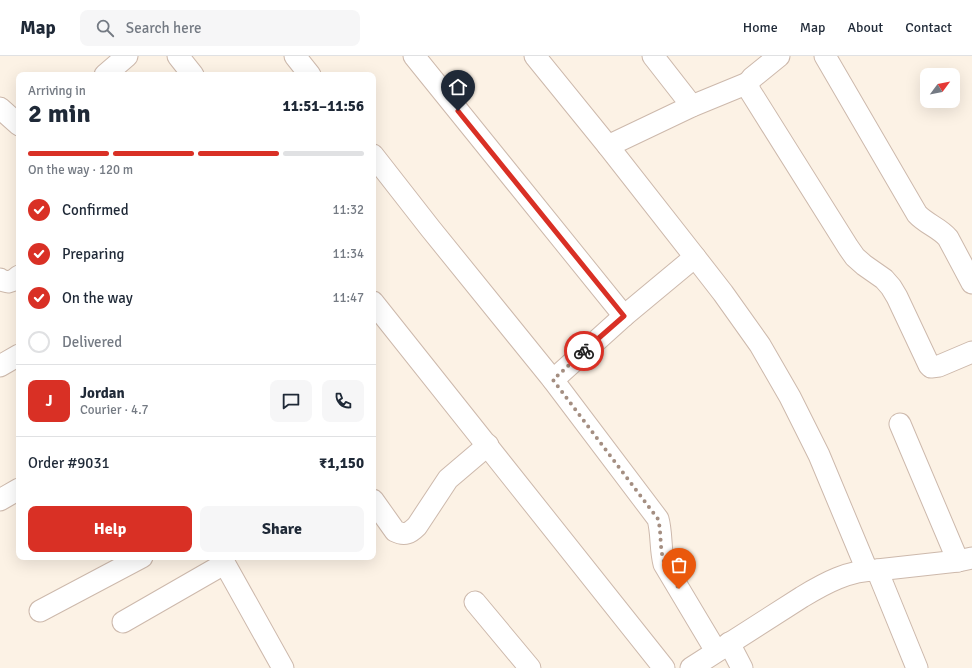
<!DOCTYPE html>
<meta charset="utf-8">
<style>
body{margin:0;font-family:Signika,sans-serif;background:#f6f6f7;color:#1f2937;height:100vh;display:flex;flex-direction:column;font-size:15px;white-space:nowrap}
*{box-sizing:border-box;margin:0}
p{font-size:13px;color:#747a83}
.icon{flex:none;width:22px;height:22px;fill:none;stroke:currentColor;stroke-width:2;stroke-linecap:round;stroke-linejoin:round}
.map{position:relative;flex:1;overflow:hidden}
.panel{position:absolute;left:16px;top:16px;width:360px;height:488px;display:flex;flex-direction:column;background:#fff;border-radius:8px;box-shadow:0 4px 16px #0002}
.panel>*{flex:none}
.needle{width:26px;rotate:58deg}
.controls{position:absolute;left:920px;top:12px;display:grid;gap:8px}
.controls a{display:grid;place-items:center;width:40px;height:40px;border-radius:8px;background:#fff;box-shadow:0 4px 16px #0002;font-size:20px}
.pin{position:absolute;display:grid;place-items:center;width:34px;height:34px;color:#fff;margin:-41px -17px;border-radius:50% 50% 50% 0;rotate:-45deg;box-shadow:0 0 4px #0007}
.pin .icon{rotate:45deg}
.courier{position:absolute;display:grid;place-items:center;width:40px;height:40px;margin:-20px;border:3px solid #d93025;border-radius:50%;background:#fff;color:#222;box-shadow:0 1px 5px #0007}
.summary em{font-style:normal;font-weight:700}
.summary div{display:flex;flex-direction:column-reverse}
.summary{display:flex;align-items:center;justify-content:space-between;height:68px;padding:0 12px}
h1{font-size:26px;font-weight:700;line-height:30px}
.bar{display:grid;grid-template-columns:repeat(4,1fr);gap:6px 4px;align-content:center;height:48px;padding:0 12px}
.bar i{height:5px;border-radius:3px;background:#e0e1e3}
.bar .on{background:#d93025}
.bar p{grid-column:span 4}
.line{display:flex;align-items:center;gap:10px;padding:0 12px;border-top:1px solid #e0e1e3}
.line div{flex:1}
.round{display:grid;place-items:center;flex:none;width:42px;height:42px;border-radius:8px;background:#f6f6f7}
ol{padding:0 12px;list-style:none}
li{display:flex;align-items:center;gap:12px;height:44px}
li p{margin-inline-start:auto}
li .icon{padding:4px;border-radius:50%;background:#d93025;color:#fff;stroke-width:4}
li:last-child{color:#747a83}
li i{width:22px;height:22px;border:2px solid #e0e1e3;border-radius:50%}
.primary-button{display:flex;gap:8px;margin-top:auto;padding:8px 12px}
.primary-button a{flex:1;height:46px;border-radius:8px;background:#d93025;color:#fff;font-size:16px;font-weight:700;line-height:46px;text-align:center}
.primary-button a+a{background:#f6f6f7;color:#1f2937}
header{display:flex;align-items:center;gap:24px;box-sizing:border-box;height:56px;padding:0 20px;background:#fff;border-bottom:1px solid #e0e1e3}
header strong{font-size:19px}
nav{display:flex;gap:22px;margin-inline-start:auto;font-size:14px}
.search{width:280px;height:36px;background:#f6f6f7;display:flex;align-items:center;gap:10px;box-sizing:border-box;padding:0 14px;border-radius:8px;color:#747a83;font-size:15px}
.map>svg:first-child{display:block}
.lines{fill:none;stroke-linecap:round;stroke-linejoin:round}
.street-casing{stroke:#cdb9ac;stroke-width:23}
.street{stroke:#fff;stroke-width:21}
.done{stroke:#a48e81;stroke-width:4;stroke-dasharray:0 7.2}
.route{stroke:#d93025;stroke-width:5}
</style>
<header>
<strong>Map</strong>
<div class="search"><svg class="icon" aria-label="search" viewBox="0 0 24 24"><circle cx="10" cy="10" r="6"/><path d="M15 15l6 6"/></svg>Search here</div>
<nav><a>Home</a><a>Map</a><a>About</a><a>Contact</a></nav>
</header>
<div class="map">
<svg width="972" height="612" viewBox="0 0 972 612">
<rect width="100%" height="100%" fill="#fcf2e5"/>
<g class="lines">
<defs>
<g id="street">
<polyline points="178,0 193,19"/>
<polyline points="295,0 310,19"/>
<polyline points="414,0 624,260"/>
<polyline points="535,0 608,90 695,201 723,237 760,289 790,341 819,399 867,514"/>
<polyline points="653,0 692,50"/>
<polyline points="779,0 752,22 748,27 750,35 848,191 855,201 864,209 884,223 891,231 897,241 929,309 931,311 939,310 972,296"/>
<path d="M825 0 917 158C926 168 940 172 948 182L972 227"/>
<polyline points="105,19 127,0"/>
<polyline points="0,52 19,69"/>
<polyline points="608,90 692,50 748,27"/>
<path d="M373 99 430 172 553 324 658 463C662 477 660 493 664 508L716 595"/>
<polyline points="0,223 1,224 8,226 14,224 19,220"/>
<polyline points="373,246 664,612"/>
<polyline points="0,310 19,299"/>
<polyline points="553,324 624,260 695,201"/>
<polyline points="900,368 958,505"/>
<polyline points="0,444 19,433"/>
<path d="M373 444 395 475C405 480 410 477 417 470L448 423 488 389"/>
<polyline points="221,501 283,612"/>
<polyline points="877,514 917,612"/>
<polyline points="475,546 530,612"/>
<polyline points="40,555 142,501"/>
<polyline points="123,566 224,508"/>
<polyline points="729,587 742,612"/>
<path d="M691 612 802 541C825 527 849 514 877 514L958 505 972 502"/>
</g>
</defs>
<use href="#street" class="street-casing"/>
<use href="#street" class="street"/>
</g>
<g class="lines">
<path class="done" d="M584 295 553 324 658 463C661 474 660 486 662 498 664 511 673 522 679 533"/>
<polyline class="route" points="458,55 624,260 584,295"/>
</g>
</svg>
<div class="controls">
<a><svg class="needle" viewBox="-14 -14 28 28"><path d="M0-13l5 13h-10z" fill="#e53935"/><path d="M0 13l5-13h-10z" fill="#747a83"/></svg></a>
</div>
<div class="pin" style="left:679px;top:533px;background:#ea580c"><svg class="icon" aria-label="bag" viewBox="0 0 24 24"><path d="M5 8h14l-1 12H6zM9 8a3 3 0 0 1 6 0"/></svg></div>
<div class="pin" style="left:458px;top:55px;background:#1f2937"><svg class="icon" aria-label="home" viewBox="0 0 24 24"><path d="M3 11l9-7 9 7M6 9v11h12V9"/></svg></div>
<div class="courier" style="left:584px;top:295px"><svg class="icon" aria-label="bike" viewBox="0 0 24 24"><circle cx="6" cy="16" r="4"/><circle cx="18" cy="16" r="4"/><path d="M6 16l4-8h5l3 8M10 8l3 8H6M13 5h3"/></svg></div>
<section class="panel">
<div class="summary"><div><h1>2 min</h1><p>Arriving in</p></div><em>11:51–11:56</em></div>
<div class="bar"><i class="on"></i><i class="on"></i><i class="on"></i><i></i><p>On the way · 120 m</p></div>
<ol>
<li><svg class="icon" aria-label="check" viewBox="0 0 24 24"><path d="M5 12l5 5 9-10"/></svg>Confirmed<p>11:32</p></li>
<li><svg class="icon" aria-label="check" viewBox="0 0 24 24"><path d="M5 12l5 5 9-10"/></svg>Preparing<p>11:34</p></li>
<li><svg class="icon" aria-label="check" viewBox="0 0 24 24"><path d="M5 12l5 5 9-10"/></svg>On the way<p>11:47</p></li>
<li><i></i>Delivered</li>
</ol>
<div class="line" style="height:72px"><b class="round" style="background:#d93025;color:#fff">J</b><div><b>Jordan</b><p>Courier · 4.7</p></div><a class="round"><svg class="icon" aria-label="chat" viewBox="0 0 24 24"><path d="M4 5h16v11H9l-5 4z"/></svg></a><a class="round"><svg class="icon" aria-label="phone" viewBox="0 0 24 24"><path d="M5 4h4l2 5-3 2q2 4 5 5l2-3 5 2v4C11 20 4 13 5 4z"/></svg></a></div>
<div class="line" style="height:52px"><div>Order #9031</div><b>₹1,150</b></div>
<div class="primary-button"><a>Help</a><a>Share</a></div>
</section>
</div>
